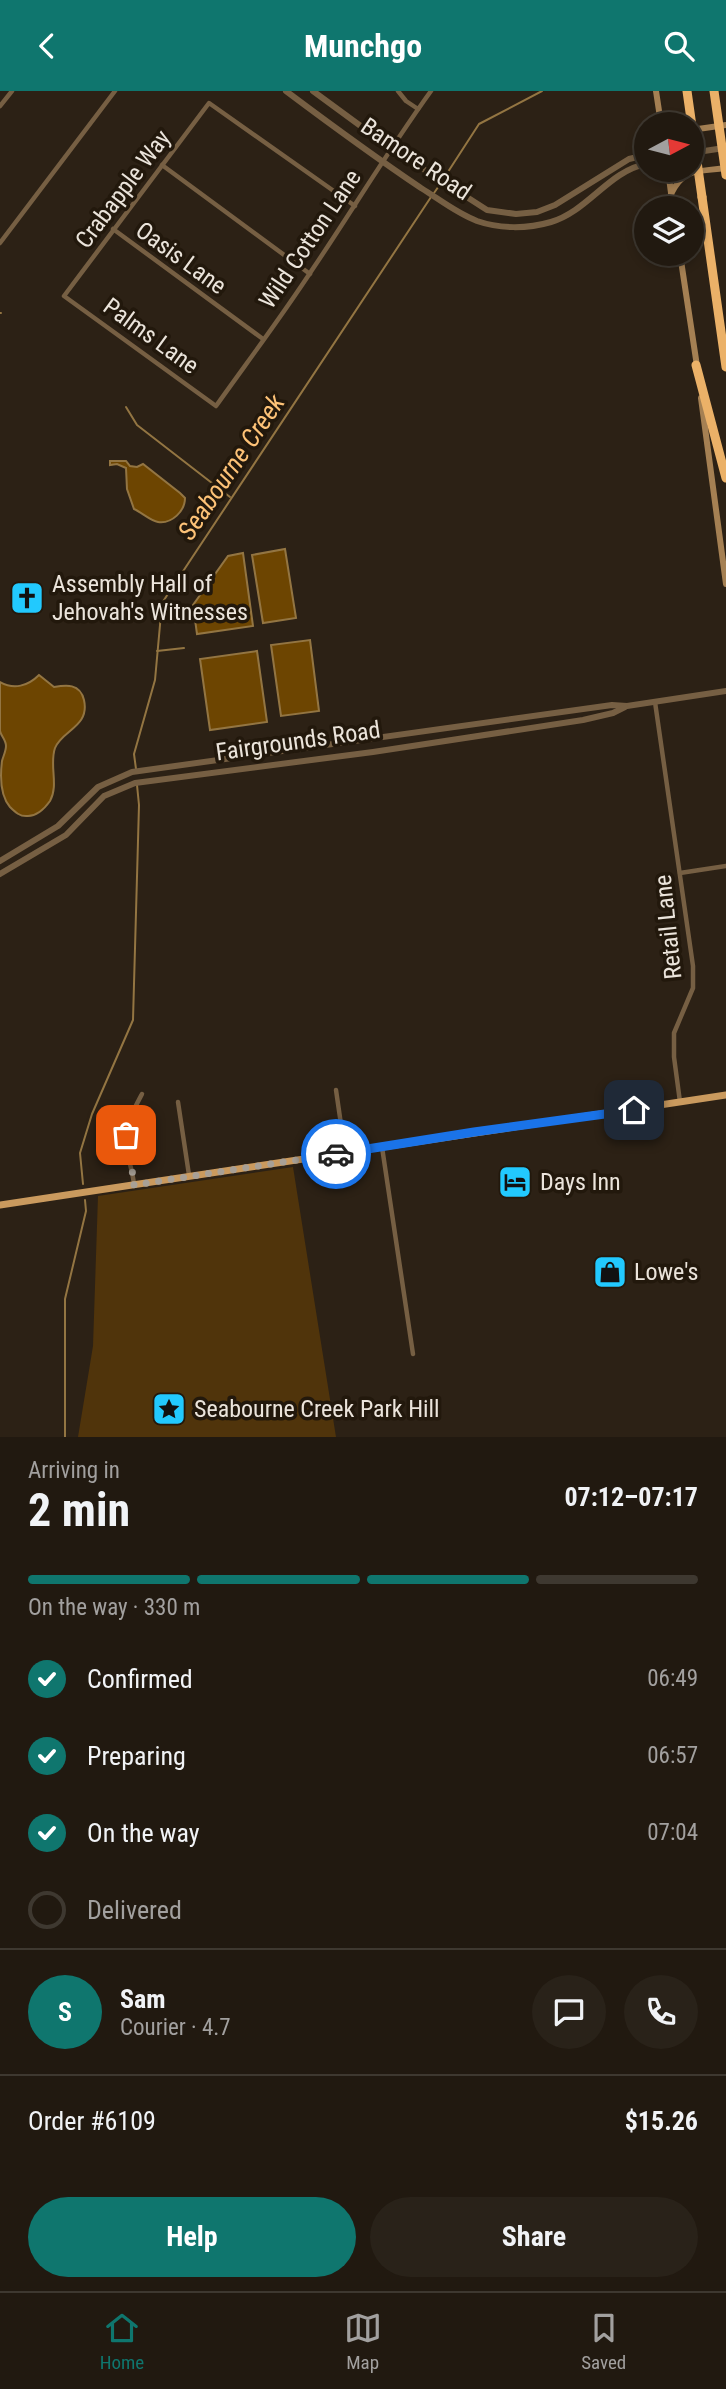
<!DOCTYPE html>
<meta charset="utf-8">
<style>
body{margin:0;font-family:"Roboto Condensed",sans-serif;background:#292219;color:#f1f3f6;height:100vh;display:flex;flex-direction:column;font-size:26px;white-space:nowrap}
*{box-sizing:border-box;margin:0}
p{font-size:23px;color:#a2a09f}
.icon{flex:none;width:38px;height:38px;fill:none;stroke:currentColor;stroke-width:2;stroke-linecap:round;stroke-linejoin:round}
.map{position:relative;height:1346px;overflow:hidden}
.panel{display:flex;flex-direction:column;background:#211910;flex:1}
.panel>*{flex:none}
.needle{width:46px;rotate:83deg}
.fabs{position:absolute;left:634px;top:21px;display:grid;gap:14px}
.fabs a{display:grid;place-items:center;width:70px;height:70px;border-radius:50%;background:#211910;box-shadow:0 4px 10px #0003,0 0 0 2px #3e3830;font-size:35px}
.pin{position:absolute;display:grid;place-items:center;width:60px;height:60px;color:#fff;margin:-30px;border-radius:14px;box-shadow:0 4px 10px #0006}
.courier{position:absolute;display:grid;place-items:center;width:70px;height:70px;margin:-35px;border:5px solid #1a73e8;border-radius:50%;background:#fff;color:#222;box-shadow:0 2px 9px #0007}
.headline em{font-style:normal;font-weight:700}
.headline div{display:flex;flex-direction:column-reverse}
.headline{display:flex;align-items:center;justify-content:space-between;height:119px;padding:0 28px}
h1{font-size:46px;font-weight:700;line-height:52px}
.bar{display:grid;grid-template-columns:repeat(4,1fr);gap:10px 7px;align-content:center;height:84px;padding:0 28px}
.bar i{height:9px;border-radius:5px;background:#3e3830}
.bar .on{background:#0f766e}
.bar p{grid-column:span 4}
.line{display:flex;align-items:center;gap:18px;padding:0 28px;border-top:2px solid #3e3830}
.line div{flex:1}
.round{display:grid;place-items:center;flex:none;width:74px;height:74px;border-radius:37px;background:#292219}
ol{padding:0 28px;list-style:none}
li{display:flex;align-items:center;gap:21px;height:77px}
li p{margin-inline-start:auto}
li .icon{padding:7px;border-radius:50%;background:#0f766e;color:#fff;stroke-width:4}
li:last-child{color:#a2a09f}
li i{width:38px;height:38px;border:4px solid #3e3830;border-radius:50%}
.action{display:flex;gap:14px;margin-top:auto;padding:14px 28px}
.action a{flex:1;height:80px;border-radius:42px;background:#0f766e;color:#fff;font-size:28px;font-weight:700;line-height:80px;text-align:center}
.action a+a{background:#292219;color:#f1f3f6}
header{display:flex;justify-content:space-between;align-items:center;height:91px;padding:0 28px;background:#0f766e;color:#fff;font-size:32px;font-weight:700}
.tab-bar{display:flex;justify-content:space-around;align-items:center;height:98px;border-top:2px solid #3e3830;background:#211910;font-size:19px;color:#a2a09f}
.tab-bar a{display:grid;justify-items:center;gap:4px}
.tab-bar .on{color:#0f766e}
.map>svg:first-child{display:block}
.green{fill:#50340b}
.water{fill:#6d4501;stroke:#937542;stroke-width:2}
.lines{fill:none;stroke-linecap:round;stroke-linejoin:round}
.stream{stroke:#937542;stroke-width:2}
.minor{stroke:#765f43;stroke-width:4.5}
.tertiary{stroke:#765f43;stroke-width:6}
.secondary{stroke:#a58053;stroke-width:6}
.primary{stroke:#ca9a5e;stroke-width:7}
.motorway{stroke:#ebb168;stroke-width:9}
.motorway-bridge{stroke:#ebb168;stroke-width:9}
.done{stroke:#a8a096;stroke-width:7;stroke-dasharray:0 12.6}
.route{stroke:#1a73e8;stroke-width:9}
.labels{text-anchor:middle;dominant-baseline:central;stroke-width:7;stroke-linejoin:round;paint-order:stroke}
.street-label{font-size:24px;fill:#ebe4db;stroke:#22180c}
.poi-label{font-size:24px;fill:#ebe4db;stroke:#22180c;text-anchor:start}
.water-label{font-size:26px;font-style:italic;fill:#fdc277;stroke:#22180c}
</style>
<header><svg class="icon" aria-label="back" viewBox="0 0 24 24"><path d="M15 5l-7 7 7 7"/></svg>Munchgo<svg class="icon" aria-label="search" viewBox="0 0 24 24"><circle cx="10" cy="10" r="6"/><path d="M15 15l6 6"/></svg></header>
<div class="map">
<svg width="726" height="1346" viewBox="0 0 726 1346">
<rect width="100%" height="100%" fill="#2c2115"/>
<polygon class="green" points="293,1076 336,1346 78,1346 93,1255 98,1105"/>
<g class="water">
<path d="M110 370H126L130 375 137 376 143 373 180 402 185 407C185 420 172 433 158 431 151 430 141 421 134 418L127 398 126 377 117 373 110 374Z"/>
<polygon points="285,458 296,527 263,532 252,464"/>
<polygon points="243,462 253,535 197,543 193,514 228,465"/>
<polygon points="310,549 319,620 281,625 271,554"/>
<polygon points="257,560 267,631 210,639 200,568"/>
<path d="M39 584 54 596C66 594 80 592 84 609 90 636 62 639 55 657 49 674 59 694 50 710 45 717 37 725 28 725 20 726 15 721 10 716 0 704 0 686 2 670 3 666 6 660 6 655 6 649 1 645 0 640 0 625 0 606 0 591 14 599 28 595 39 584Z"/>
</g>
<g class="lines">
<g class="stream">
<polyline points="444,87 479,33 542,0"/>
<polyline points="434,102 441,92"/>
<polyline points="0,222 1,222"/>
<polyline points="126,316 137,334 230,406"/>
<polyline points="157,560 184,557"/>
<polyline points="136,678 134,663 155,589 162,512 431,106"/>
<polyline points="83,1093 80,1062 92,1023 133,929 139,714 137,694"/>
<polyline points="65,1346 65,1208 86,1120 85,1109"/>
</g>
<g class="minor">
<polyline points="398,0 406,10 418,18"/>
<polyline points="0,15 12,0"/>
<polyline points="162,74 310,183"/>
<path d="M355 115 209 12 64 205 216 315C248 270 282 225 312 179 352 120 389 58 431 0"/>
<polyline points="113,138 263,248"/>
<polyline points="0,152 115,0"/>
<polyline points="655,611 693,875 693,897 674,942 674,966 680,1011"/>
<polyline points="680,782 726,775"/>
<polyline points="336,999 345,1061"/>
<polyline points="178,1011 189,1084"/>
<polyline points="382,1056 413,1263"/>
<path d="M134 1094C133 1080 128 1069 126 1055 123 1038 134 1018 142 1003"/>
</g>
<g class="tertiary">
<path d="M286 0C330 33 375 66 421 97 439 108 456 122 477 130 500 138 527 138 551 131 588 120 609 80 646 73"/>
<polyline points="313,0 392,58 487,119 516,123 537,121 555,114 629,68 646,64"/>
<polyline points="691,62 724,57"/>
<polyline points="0,770 58,735 98,696 132,681 612,614 627,615 726,600"/>
<polyline points="0,783 66,744 104,705 135,692 373,661 583,629 613,622 625,616"/>
</g>
<g class="secondary">
<polyline points="656,0 661,33"/>
<polyline points="691,39 726,34"/>
<polyline points="668,79 673,117"/>
<path d="M671 103C684 76 699 81 726 77"/>
<polyline points="680,163 697,275"/>
<polyline points="701,307 726,493"/>
</g>
<polyline class="primary" points="0,1114 726,1004"/>
<g class="motorway">
<polyline points="702,106 726,276"/>
<polyline points="696,274 726,387"/>
</g>
<g class="motorway-bridge">
<polyline points="687,0 702,106"/>
<polyline points="714,0 726,84"/>
</g>
</g>
<g class="lines">
<path class="done" d="M126 1044C126 1061 133 1076 134 1094L336 1063"/>
<polyline class="route" points="336,1063 474,1041 634,1019"/>
</g>
<defs>
<symbol id="church-square" viewBox="-11 -11 22 22"><rect x="-9" y="-9" width="18" height="18" rx="4" fill="#22c9fe" stroke="#22180c"/><path d="M-1.2-6h2.4v3.5h3.3v2.4h-3.3V6h-2.4V-.1h-3.3v-2.4h3.3Z" fill="#111"/></symbol>
<symbol id="hotel-square" viewBox="-11 -11 22 22"><rect x="-9" y="-9" width="18" height="18" rx="4" fill="#22c9fe" stroke="#22180c"/><path d="M-6-4.5h1.5V1H6V5H4.5V3h-9V5H-6ZM-4 0a1.8 1.8 0 1 1 3.6 0ZM.5 0V-2.5h3Q6-2.5 6 0Z" fill="#111"/></symbol>
<symbol id="shop-square" viewBox="-11 -11 22 22"><rect x="-9" y="-9" width="18" height="18" rx="4" fill="#22c9fe" stroke="#22180c"/><path d="M-5-2.5h2.3a2.7 3.5 0 0 1 5.4 0H5L5.5 6h-11ZM-1.5-2.5h3a1.5 2.3 0 0 0-3 0Z" fill="#111"/></symbol>
<symbol id="sight-square" viewBox="-11 -11 22 22"><rect x="-9" y="-9" width="18" height="18" rx="4" fill="#22c9fe" stroke="#22180c"/><path d="M0-6L1.8-2.2L6-1.7L2.9 1.2L3.7 5.4L0 3.3L-3.7 5.4L-2.9 1.2L-6-1.7L-1.8-2.2Z" fill="#111"/></symbol>
</defs>
<g fill-rule="evenodd">
<use href="#church-square" x="8" y="488" width="38" height="38"/>
<use href="#hotel-square" x="496" y="1072" width="38" height="38"/>
<use href="#shop-square" x="591" y="1162" width="38" height="38"/>
<use href="#sight-square" x="150" y="1299" width="38" height="38"/>
</g>
<g class="labels">
<g class="street-label">
<text transform="translate(416 68) rotate(34)">Bamore Road</text>
<text transform="translate(123 98) rotate(-53)">Crabapple Way</text>
<text transform="translate(310 148) rotate(-56)">Wild Cotton Lane</text>
<text transform="translate(181 167) rotate(36)">Oasis Lane</text>
<text transform="translate(151 245) rotate(36)">Palms Lane</text>
<text transform="translate(298 650) rotate(-8)">Fairgrounds Road</text>
<text transform="translate(668 836) rotate(-96)">Retail Lane</text>
</g>
<g class="poi-label">
<text x="52" y="493">Assembly Hall of<tspan x="52" dy="28">Jehovah's Witnesses</tspan></text>
<text x="540" y="1091">Days Inn</text>
<text x="634" y="1181">Lowe's</text>
<text x="194" y="1318">Seabourne Creek Park Hill</text>
</g>
<g class="water-label">
<text transform="translate(231 376) rotate(-56)">Seabourne Creek</text>
</g>
</g>
</svg>
<div class="fabs">
<a><svg class="needle" viewBox="-14 -14 28 28"><path d="M0-13l5 13h-10z" fill="#e53935"/><path d="M0 13l5-13h-10z" fill="#a2a09f"/></svg></a>
<a><svg class="icon" aria-label="layers" viewBox="0 0 24 24"><path d="M12 4l9 5-9 5-9-5zM3 14l9 5 9-5"/></svg></a>
</div>
<div class="pin" style="left:126px;top:1044px;background:#ea580c"><svg class="icon" aria-label="bag" viewBox="0 0 24 24"><path d="M5 8h14l-1 12H6zM9 8a3 3 0 0 1 6 0"/></svg></div>
<div class="pin" style="left:634px;top:1019px;background:#1f2937"><svg class="icon" aria-label="home" viewBox="0 0 24 24"><path d="M3 11l9-7 9 7M6 9v11h12V9"/></svg></div>
<div class="courier" style="left:336px;top:1063px"><svg class="icon" aria-label="car" viewBox="0 0 24 24"><path d="M5 17H2v-5l4-1 3-4h7l3 4 3 1v5h-3M9 17h6M6 11h13"/><circle cx="7" cy="17" r="2"/><circle cx="17" cy="17" r="2"/></svg></div>
</div>
<section class="panel">
<div class="headline"><div><h1>2 min</h1><p>Arriving in</p></div><em>07:12–07:17</em></div>
<div class="bar"><i class="on"></i><i class="on"></i><i class="on"></i><i></i><p>On the way · 330 m</p></div>
<ol>
<li><svg class="icon" aria-label="check" viewBox="0 0 24 24"><path d="M5 12l5 5 9-10"/></svg>Confirmed<p>06:49</p></li>
<li><svg class="icon" aria-label="check" viewBox="0 0 24 24"><path d="M5 12l5 5 9-10"/></svg>Preparing<p>06:57</p></li>
<li><svg class="icon" aria-label="check" viewBox="0 0 24 24"><path d="M5 12l5 5 9-10"/></svg>On the way<p>07:04</p></li>
<li><i></i>Delivered</li>
</ol>
<div class="line" style="height:126px"><b class="round" style="background:#0f766e;color:#fff">S</b><div><b>Sam</b><p>Courier · 4.7</p></div><a class="round"><svg class="icon" aria-label="chat" viewBox="0 0 24 24"><path d="M4 5h16v11H9l-5 4z"/></svg></a><a class="round"><svg class="icon" aria-label="phone" viewBox="0 0 24 24"><path d="M5 4h4l2 5-3 2q2 4 5 5l2-3 5 2v4C11 20 4 13 5 4z"/></svg></a></div>
<div class="line" style="height:91px"><div>Order #6109</div><b>$15.26</b></div>
<div class="action"><a>Help</a><a>Share</a></div>
</section>
<nav class="tab-bar">
<a class="on"><svg class="icon" aria-label="home" viewBox="0 0 24 24"><path d="M3 11l9-7 9 7M6 9v11h12V9"/></svg>Home</a>
<a><svg class="icon" aria-label="map" viewBox="0 0 24 24"><path d="M3 6l6-2 6 2 6-2v14l-6 2-6-2-6 2zM9 4v14M15 6v14"/></svg>Map</a>
<a><svg class="icon" aria-label="saved" viewBox="0 0 24 24"><path d="M7 4h10v16l-5-4-5 4z"/></svg>Saved</a>
</nav>
